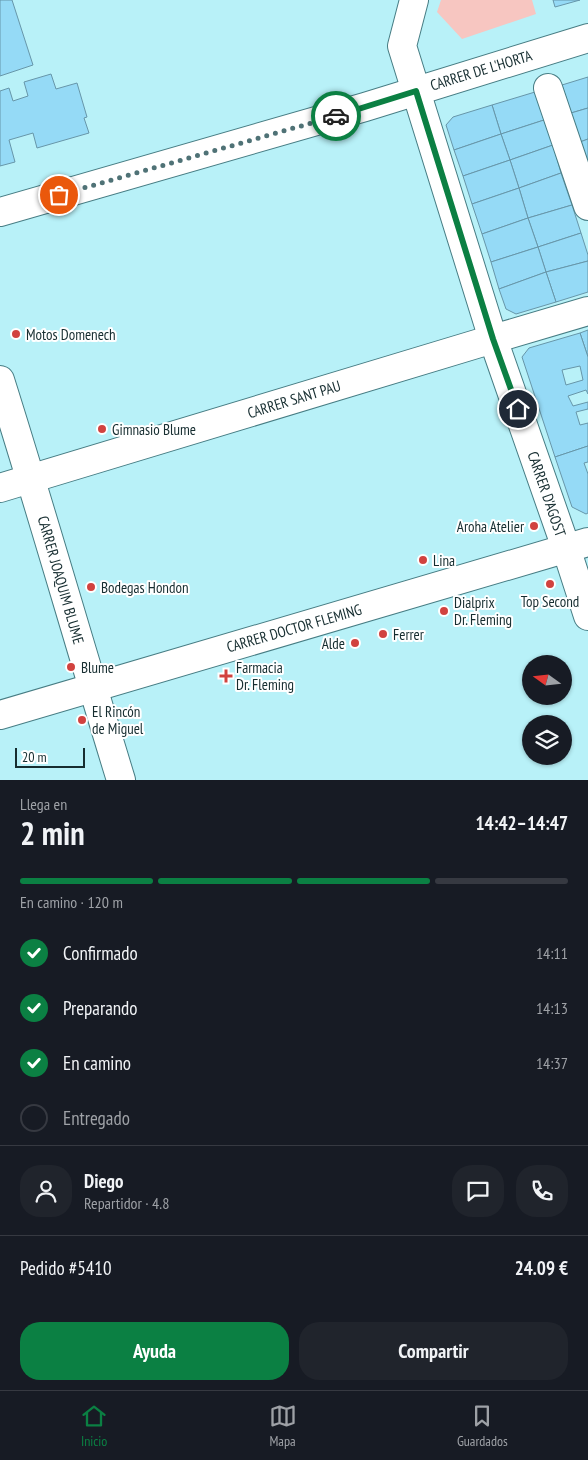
<!DOCTYPE html>
<html lang="es">
<meta charset="utf-8">
<style>
body{margin:0;font-family:"PT Sans Narrow",sans-serif;background:#20242c;color:#f1f3f6;height:100vh;display:flex;flex-direction:column;font-size:19px;white-space:nowrap}
*{box-sizing:border-box;margin:0}
p{font-size:16px;color:#9ea1a6}
.icon{flex:none;width:28px;height:28px;fill:none;stroke:currentColor;stroke-width:2;stroke-linecap:round;stroke-linejoin:round}
.map{position:relative;height:780px;overflow:hidden}
.drawer{display:flex;flex-direction:column;background:#171b24;flex:1}
.drawer>*{flex:none}
.needle{width:32px;rotate:285deg}
.tools{position:absolute;left:522px;top:655px;display:grid;gap:10px}
.tools a{display:grid;place-items:center;width:50px;height:50px;border-radius:50%;background:#171b24;box-shadow:0 1px 4px #0004;font-size:25px}
.scale{position:absolute;left:15px;bottom:12px;width:70px;box-sizing:border-box;padding-left:5px;border:2px solid #162d30;border-top:0;font-size:14px;line-height:18px;white-space:nowrap;color:#162d30;-webkit-text-stroke:4px #fff;paint-order:stroke}
.pin{position:absolute;display:grid;place-items:center;width:42px;height:42px;color:#fff;margin:-21px;border:2px solid #fff;border-radius:50%;box-shadow:0 1px 5px #0007}
.courier{position:absolute;display:grid;place-items:center;width:50px;height:50px;margin:-25px;border:4px solid #0b8043;border-radius:50%;background:#fff;color:#222;box-shadow:0 1px 6px #0007}
.summary em{font-style:normal;font-weight:800}
.summary div{display:flex;flex-direction:column-reverse}
.summary{display:flex;align-items:center;justify-content:space-between;height:85px;padding:0 20px}
h1{font-size:32px;font-weight:800;line-height:38px}
.bar{display:grid;grid-template-columns:repeat(4,1fr);gap:8px 5px;align-content:center;height:60px;padding:0 20px}
.bar i{height:6px;border-radius:4px;background:#363941}
.bar .current{background:#0b8043}
.bar p{grid-column:span 4}
.line{display:flex;align-items:center;gap:12px;padding:0 20px;border-top:1px solid #363941}
.line div{flex:1}
.round{display:grid;place-items:center;flex:none;width:52px;height:52px;border-radius:20px;background:#20242c}
ol{padding:0 20px;list-style:none}
li{display:flex;align-items:center;gap:15px;height:55px}
li p{margin-inline-start:auto}
li .icon{padding:5px;border-radius:50%;background:#0b8043;color:#fff;stroke-width:4}
li:last-child{color:#9ea1a6}
li i{width:28px;height:28px;border:2px solid #363941;border-radius:50%}
.action{display:flex;gap:10px;margin-top:auto;padding:10px 20px}
.action a{flex:1;height:58px;border-radius:20px;background:#0b8043;color:#fff;font-size:20px;font-weight:800;line-height:58px;text-align:center}
.action a+a{background:#20242c;color:#f1f3f6}
.tabs{display:flex;justify-content:space-around;align-items:center;height:70px;border-top:1px solid #363941;background:#171b24;font-size:14px;color:#9ea1a6}
.tabs a{display:grid;justify-items:center;gap:2px}
.tabs .current{color:#0b8043}
.map>svg:first-child{display:block}
.green{fill:#f7c6c1}
.building{fill:#95daf6;stroke:#6796a9;fill-rule:evenodd}
.lines{fill:none;stroke-linecap:round;stroke-linejoin:round}
.street-casing{stroke:#477d84;stroke-width:30}
.secondary-casing{stroke:#477d84;stroke-width:30}
.street{stroke:#fff;stroke-width:28}
.secondary{stroke:#fff;stroke-width:28}
.done{stroke:#4f7276;stroke-width:5;stroke-dasharray:0 9}
.route{stroke:#0b8043;stroke-width:6}
.poi-dot{fill:#d1423f;stroke:#fff;stroke-width:2}
.labels{text-anchor:middle;dominant-baseline:central;stroke-width:4;stroke-linejoin:round;paint-order:stroke}
.street-label{font-size:15px;fill:#162d30;stroke:#fff}
.poi-label{font-size:15px;fill:#162d30;stroke:#fff;text-anchor:start}
</style>
<div class="map">
<svg width="588" height="780" viewBox="0 0 588 780">
<rect width="100%" height="100%" fill="#b8f1f8"/>
<polygon class="green" points="441,0 532,0 536,14 462,39 437,12"/>
<g class="building">
<polygon points="0,0 12,0 33,65 0,76"/>
<polygon points="553,0 580,0 555,7"/>
<polygon points="51,74 56,89 77,83 87,117 84,118 89,133 37,148 33,133 9,140 15,162 0,166 0,91 9,88 13,101 28,96 24,82"/>
<polygon points="588,77 588,108 571,113 562,85"/>
<polygon points="535,92 544,120 501,134 492,105"/>
<polygon points="492,105 501,134 454,150 446,125 453,117"/>
<polygon points="588,108 588,139 580,142 571,113"/>
<polygon points="544,120 553,145 510,160 501,134"/>
<polygon points="501,134 510,160 463,176 454,150"/>
<polygon points="588,139 588,165 580,142"/>
<polygon points="553,145 561,173 519,188 510,160"/>
<polygon points="510,160 519,188 472,204 463,176"/>
<polygon points="561,173 572,205 528,218 519,188"/>
<polygon points="519,188 528,218 482,234 472,204"/>
<polygon points="572,205 581,233 538,247 528,218"/>
<polygon points="528,218 538,247 491,262 482,234"/>
<polygon points="581,233 588,255 588,261 546,272 538,247"/>
<polygon points="538,247 546,272 499,289 491,262"/>
<polygon points="588,261 588,292 556,302 546,272"/>
<polygon points="546,272 556,302 516,314 506,309 499,289"/>
<polygon points="588,330 588,357 580,333"/>
<path d="M580 333 588 357V394L586 390 568 396 573 406 588 402V409L576 412 580 425 588 423V446L555 457 522 357 529 348ZM580 366 583 380 566 385 562 370Z"/>
<polygon points="588,446 588,462 584,463 588,474 588,513 586,514 572,507 555,457"/>
</g>
<g class="lines">
<defs>
<g id="street">
<polyline points="414,0 402,46 493,339 566,548 588,616"/>
<polyline points="548,88 588,206"/>
<path d="M0 380C42 513 80 647 121 780"/>
<polyline points="0,488 493,339 588,311"/>
<polyline points="0,715 588,542"/>
</g>
<polyline id="secondary" points="0,212 365,107 588,38"/>
</defs>
<use href="#street" class="street-casing"/>
<use href="#secondary" class="secondary-casing"/>
<use href="#street" class="street"/>
<use href="#secondary" class="secondary"/>
</g>
<g class="lines">
<polyline class="done" points="59,195 336,116"/>
<polyline class="route" points="336,116 416,91 493,339 518,409"/>
</g>
<g class="poi-dot">
<circle cx="16" cy="334" r="5"/>
<circle cx="102" cy="429" r="5"/>
<circle cx="534" cy="526" r="5"/>
<circle cx="423" cy="560" r="5"/>
<circle cx="550" cy="584" r="5"/>
<circle cx="91" cy="587" r="5"/>
<circle cx="444" cy="611" r="5"/>
<circle cx="383" cy="634" r="5"/>
<circle cx="355" cy="643" r="5"/>
<circle cx="71" cy="667" r="5"/>
<path d="M223.5 668.5h5v5h5v5h-5v5h-5v-5h-5v-5h5z"/>
<circle cx="82" cy="720" r="5"/>
</g>
<g class="labels">
<g class="street-label">
<text transform="translate(481 70) rotate(-17)">CARRER DE L'HORTA</text>
<text transform="translate(294 399) rotate(-17)">CARRER SANT PAU</text>
<text transform="translate(547 494) rotate(71)">CARRER D'AGOST</text>
<text transform="translate(61 580) rotate(74)">CARRER JOAQUIM BLUME</text>
<text transform="translate(294 628) rotate(-16)">CARRER DOCTOR FLEMING</text>
</g>
<g class="poi-label">
<text x="26" y="334">Motos Domenech</text>
<text x="112" y="429">Gimnasio Blume</text>
<text x="524" y="526" text-anchor="end">Aroha Atelier</text>
<text x="433" y="560">Lina</text>
<text x="101" y="587">Bodegas Hondon</text>
<text x="550" y="601" text-anchor="middle">Top Second</text>
<text x="454" y="602">Dialprix<tspan x="454" dy="17">Dr. Fleming</tspan></text>
<text x="393" y="634">Ferrer</text>
<text x="345" y="643" text-anchor="end">Alde</text>
<text x="81" y="667">Blume</text>
<text x="236" y="667">Farmacia<tspan x="236" dy="17">Dr. Fleming</tspan></text>
<text x="92" y="711">El Rincón<tspan x="92" dy="17">de Miguel</tspan></text>
</g>
</g>
</svg>
<div class="tools">
<a><svg class="needle" viewBox="-14 -14 28 28"><path d="M0-13l5 13h-10z" fill="#e53935"/><path d="M0 13l5-13h-10z" fill="#9ea1a6"/></svg></a>
<a><svg class="icon" aria-label="layers" viewBox="0 0 24 24"><path d="M12 4l9 5-9 5-9-5zM3 14l9 5 9-5"/></svg></a>
</div>
<div class="scale">20 m</div>
<div class="pin" style="left:59px;top:195px;background:#ea580c"><svg class="icon" aria-label="bag" viewBox="0 0 24 24"><path d="M5 8h14l-1 12H6zM9 8a3 3 0 0 1 6 0"/></svg></div>
<div class="pin" style="left:518px;top:409px;background:#1f2937"><svg class="icon" aria-label="home" viewBox="0 0 24 24"><path d="M3 11l9-7 9 7M6 9v11h12V9"/></svg></div>
<div class="courier" style="left:336px;top:116px"><svg class="icon" aria-label="car" viewBox="0 0 24 24"><path d="M5 17H2v-5l4-1 3-4h7l3 4 3 1v5h-3M9 17h6M6 11h13"/><circle cx="7" cy="17" r="2"/><circle cx="17" cy="17" r="2"/></svg></div>
</div>
<section class="drawer">
<div class="summary"><div><h1>2 min</h1><p>Llega en</p></div><em>14:42–14:47</em></div>
<div class="bar"><i class="current"></i><i class="current"></i><i class="current"></i><i></i><p>En camino · 120 m</p></div>
<ol>
<li><svg class="icon" aria-label="check" viewBox="0 0 24 24"><path d="M5 12l5 5 9-10"/></svg>Confirmado<p>14:11</p></li>
<li><svg class="icon" aria-label="check" viewBox="0 0 24 24"><path d="M5 12l5 5 9-10"/></svg>Preparando<p>14:13</p></li>
<li><svg class="icon" aria-label="check" viewBox="0 0 24 24"><path d="M5 12l5 5 9-10"/></svg>En camino<p>14:37</p></li>
<li><i></i>Entregado</li>
</ol>
<div class="line" style="height:90px"><a class="round"><svg class="icon" aria-label="person" viewBox="0 0 24 24"><circle cx="12" cy="8" r="4"/><path d="M4 21q1-7 8-7t8 7"/></svg></a><div><b>Diego</b><p>Repartidor · 4.8</p></div><a class="round"><svg class="icon" aria-label="chat" viewBox="0 0 24 24"><path d="M4 5h16v11H9l-5 4z"/></svg></a><a class="round"><svg class="icon" aria-label="phone" viewBox="0 0 24 24"><path d="M5 4h4l2 5-3 2q2 4 5 5l2-3 5 2v4C11 20 4 13 5 4z"/></svg></a></div>
<div class="line" style="height:65px"><div>Pedido #5410</div><b>24.09 €</b></div>
<div class="action"><a>Ayuda</a><a>Compartir</a></div>
</section>
<nav class="tabs">
<a class="current"><svg class="icon" aria-label="home" viewBox="0 0 24 24"><path d="M3 11l9-7 9 7M6 9v11h12V9"/></svg>Inicio</a>
<a><svg class="icon" aria-label="map" viewBox="0 0 24 24"><path d="M3 6l6-2 6 2 6-2v14l-6 2-6-2-6 2zM9 4v14M15 6v14"/></svg>Mapa</a>
<a><svg class="icon" aria-label="saved" viewBox="0 0 24 24"><path d="M7 4h10v16l-5-4-5 4z"/></svg>Guardados</a>
</nav>
